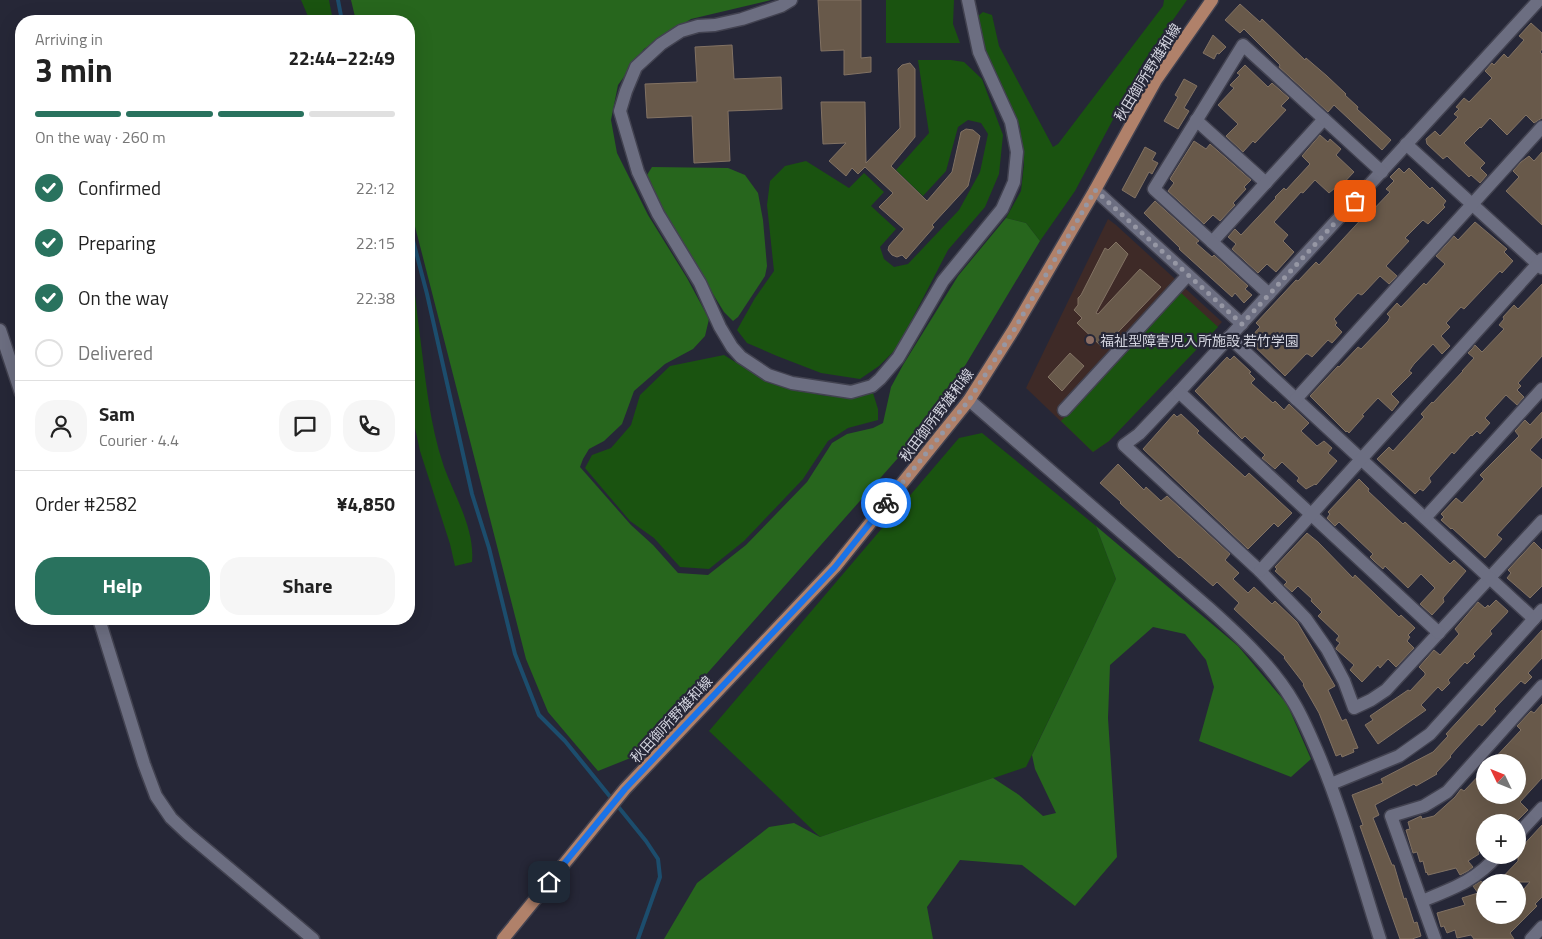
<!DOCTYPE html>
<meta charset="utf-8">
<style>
body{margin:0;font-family:"Titillium Web","Noto Sans JP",sans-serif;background:#f6f6f6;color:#222;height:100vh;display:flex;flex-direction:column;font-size:19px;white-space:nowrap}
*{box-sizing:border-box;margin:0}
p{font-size:16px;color:#767676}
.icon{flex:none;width:28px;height:28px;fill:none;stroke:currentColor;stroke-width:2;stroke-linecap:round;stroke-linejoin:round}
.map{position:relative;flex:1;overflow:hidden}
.panel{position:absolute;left:15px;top:15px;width:400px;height:610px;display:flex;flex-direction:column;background:#fff;border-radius:20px;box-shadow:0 5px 20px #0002}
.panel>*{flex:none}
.needle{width:32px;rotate:313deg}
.fabs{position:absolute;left:1476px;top:754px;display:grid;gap:10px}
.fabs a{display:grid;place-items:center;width:50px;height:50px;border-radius:50%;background:#fff;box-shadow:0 5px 20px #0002;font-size:25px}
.pin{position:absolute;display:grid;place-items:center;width:42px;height:42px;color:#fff;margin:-21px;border-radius:10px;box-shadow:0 2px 8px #0006}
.courier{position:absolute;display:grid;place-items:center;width:50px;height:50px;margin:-25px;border:4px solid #1a73e8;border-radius:50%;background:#fff;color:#222;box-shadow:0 1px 6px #0007}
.overview em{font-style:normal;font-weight:700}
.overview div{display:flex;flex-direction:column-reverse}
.overview{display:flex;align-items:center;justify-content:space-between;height:85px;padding:0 20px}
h1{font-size:32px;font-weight:700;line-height:38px}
.bar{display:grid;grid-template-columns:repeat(4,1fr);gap:8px 5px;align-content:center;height:60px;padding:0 20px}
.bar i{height:6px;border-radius:4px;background:#e0e0e0}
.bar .selected{background:#29725e}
.bar p{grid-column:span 4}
.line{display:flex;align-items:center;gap:12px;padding:0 20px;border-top:1px solid #e0e0e0}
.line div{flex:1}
.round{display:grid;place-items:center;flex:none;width:52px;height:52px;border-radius:20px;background:#f6f6f6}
ol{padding:0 20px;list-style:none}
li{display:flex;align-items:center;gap:15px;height:55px}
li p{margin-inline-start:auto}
li .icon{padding:5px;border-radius:50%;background:#29725e;color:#fff;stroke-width:4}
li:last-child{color:#767676}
li i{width:28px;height:28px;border:2px solid #e0e0e0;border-radius:50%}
.primary-button{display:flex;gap:10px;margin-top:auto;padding:10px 20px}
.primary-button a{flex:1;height:58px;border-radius:20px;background:#29725e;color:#fff;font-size:20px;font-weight:700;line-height:58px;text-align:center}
.primary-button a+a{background:#f6f6f6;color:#222}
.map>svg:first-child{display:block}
.education{fill:#3e2a27}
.green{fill:#1a5310}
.forest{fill:#27661d}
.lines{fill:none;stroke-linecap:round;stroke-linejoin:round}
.stream{stroke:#1c4d6d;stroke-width:4}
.building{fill:#68594a;stroke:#827263}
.minor-casing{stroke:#424250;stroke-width:15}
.tertiary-casing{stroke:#424250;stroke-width:15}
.primary-casing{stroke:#424250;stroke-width:15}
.minor{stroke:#6c6e81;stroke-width:12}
.tertiary{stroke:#6c6e81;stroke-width:12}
.primary{stroke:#b0816a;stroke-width:12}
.done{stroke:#9697a4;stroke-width:5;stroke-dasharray:0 9}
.route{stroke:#1a73e8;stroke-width:6}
.education-dot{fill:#8d6e63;stroke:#262737;stroke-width:2}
.labels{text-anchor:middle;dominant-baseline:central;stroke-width:4.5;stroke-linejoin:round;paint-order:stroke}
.street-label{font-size:14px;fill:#d3d4df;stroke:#262737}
.poi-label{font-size:14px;fill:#d3d4df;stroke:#262737;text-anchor:start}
</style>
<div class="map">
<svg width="1542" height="939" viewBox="0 0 1542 939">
<rect width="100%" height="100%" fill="#262737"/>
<polygon class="education" points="1108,219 1116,225 1222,322 1109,441 1093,452 1026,388"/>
<g class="green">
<polygon points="301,0 329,0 333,21 310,21"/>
<polygon points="886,0 954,0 953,24 960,43 886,43"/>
<polygon points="1164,0 1187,0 1144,61 1075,191 1040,241 1026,223 1006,218 1021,191 1024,164 1020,127 999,85 982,44 978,16 983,12 992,15 999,46 1053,147 1058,144 1163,6"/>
<polygon points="918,60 951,60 964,62 982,79 1003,135 999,174 985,207 948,250 897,348 879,366 860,379 821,373 777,356 747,343 737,330 755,298 774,271 767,205 770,181 785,166 806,161 849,188 864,173 884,192 871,206 896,229 880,247 884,259 894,267 908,264 959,210 980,172 988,134 981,123 968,120 958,127 946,171 923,196 896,170 929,133"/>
<path d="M409 263C415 284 416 306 419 328 425 374 429 423 444 467 455 497 475 529 472 562L455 566 450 544 420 451 409 400Z"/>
<polygon points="1180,292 1218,327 1109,441 1093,452 1061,421"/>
<polygon points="724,355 769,383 820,395 848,398 873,393 878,409 878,420 848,428 828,441 803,479 744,541 709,569 680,567 654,538 630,521 585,468 592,455 611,448 631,425 640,395 670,366"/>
<polygon points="982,433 1096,526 1116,579 1088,639 1026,767 820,837 709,731 959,438"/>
</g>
<g class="forest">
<polygon points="351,0 771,0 691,19 644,49 618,85 611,120 617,153 648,215 687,278 709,319 705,336 693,349 665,364 634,391 622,424 604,441 589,449 583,459 580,467 631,525 653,545 678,573 708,575 746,545 807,482 832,443 847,434 873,428 883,423 891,387 903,365 958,276 1006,218 1026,223 1040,241 963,369 898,458 633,757 598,771 548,712 526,659 409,203 409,21 356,21"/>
<polygon points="652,167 728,168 745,175 758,193 763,220 767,266 765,276 738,317 733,321 724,312 666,217 647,175"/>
<polygon points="1096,526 1238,646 1287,704 1311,759 1291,777 1199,741 1214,687 1206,660 1185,634 1153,627 1110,665 1108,718 1117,857 1075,906 1022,865 960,860 927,907 933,939 664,939 697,883 769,827 794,823 820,837 993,778 1019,795 1043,816 1056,813 1035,769 1032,755 1088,639 1116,579"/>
</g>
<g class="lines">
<g class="stream">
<polyline points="338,0 342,21"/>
<polyline points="409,225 427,294 472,494 489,548 515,654 539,715 565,741 646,841 658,859 660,877 638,939"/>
</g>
</g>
<g class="building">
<polygon points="818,0 861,0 861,58 871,57 871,72 844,75 844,50 821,51"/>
<polygon points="1240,4 1260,22 1262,19 1305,60 1306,58 1327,76 1346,94 1345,95 1358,107 1357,109 1391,140 1382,150 1334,105 1328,112 1279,67 1280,65 1244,29 1240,33 1225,20"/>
<polygon points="1531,23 1542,33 1542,49 1540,52 1542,54 1542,118 1534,123 1526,115 1507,135 1490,118 1481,128 1480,127 1464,143 1485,163 1480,168 1487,175 1480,183 1471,175 1469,177 1447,156 1443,159 1427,144 1426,139 1435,131 1440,136 1458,117 1454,114 1459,109 1456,107 1464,98 1469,102 1492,78 1485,71 1492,63 1494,65 1504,54 1508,58 1524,40 1519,36"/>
<polygon points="1213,35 1226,47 1219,54 1217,53 1214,59 1203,53"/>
<polygon points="732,45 734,79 781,77 782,109 728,111 730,161 694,163 692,116 647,118 645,84 697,82 695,47"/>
<polygon points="910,63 915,69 915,137 891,166 927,201 952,172 961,132 966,129 973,130 980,136 968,186 932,225 934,227 906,259 902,255 897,257 892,255 888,250 889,246 904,229 879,207 893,193 865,167 858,174 852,168 846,176 829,161 846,143 823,144 821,102 865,102 866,163 900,128 898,69 902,65"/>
<polygon points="1245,65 1268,87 1272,83 1289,98 1281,106 1286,110 1255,143 1253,141 1243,152 1226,136 1238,124 1218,105 1234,88 1230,85 1240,75 1237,73"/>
<polygon points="1184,79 1197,86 1184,108 1189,111 1178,129 1164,121 1178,97 1175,95"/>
<polygon points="1320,135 1328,142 1330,139 1341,149 1336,155 1354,172 1337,190 1335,188 1329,193 1315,180 1303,193 1301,192 1274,222 1288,235 1283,241 1294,252 1276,272 1267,264 1258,273 1232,249 1236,244 1228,237 1235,229 1241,235 1276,198 1275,197 1284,188 1286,190 1310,164 1302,156"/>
<polygon points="1194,141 1206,149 1210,144 1251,180 1244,187 1246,189 1233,203 1235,205 1220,221 1213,215 1204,224 1168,191 1174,183 1170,179"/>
<polygon points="1145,147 1156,153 1152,160 1158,163 1152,174 1149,172 1135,198 1122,190"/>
<polygon points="1542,152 1542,225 1506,191 1519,177 1513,171 1521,162 1529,156 1534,161"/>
<polygon points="1399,168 1404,173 1409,168 1430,189 1432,187 1446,201 1443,205 1445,207 1428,224 1423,220 1405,238 1409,241 1386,266 1397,276 1389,284 1380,276 1363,294 1361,295 1358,293 1334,319 1337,323 1335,325 1342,332 1332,343 1328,340 1312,357 1308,354 1306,354 1285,376 1248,340 1260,327 1256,323 1296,280 1298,281 1316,262 1319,265 1367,213 1369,214 1390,192 1386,189 1394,181 1390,177"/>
<polygon points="1155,201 1199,241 1196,243 1212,257 1214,255 1248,286 1245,289 1252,295 1244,303 1235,293 1232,297 1179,249 1180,248 1144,213"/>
<polygon points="1475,222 1507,249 1504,252 1513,261 1502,273 1500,271 1464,309 1461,307 1446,323 1450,327 1441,336 1450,346 1442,354 1433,344 1414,364 1409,371 1412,373 1391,394 1399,402 1392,411 1378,398 1362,415 1364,416 1349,433 1347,431 1346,432 1310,396 1338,366 1339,367 1358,347 1361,349 1388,321 1390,317 1387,314 1397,303 1401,307 1424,283 1426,285 1445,264 1436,256 1454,236 1458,240"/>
<polygon points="1116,242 1128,254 1096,313 1098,314 1140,269 1161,287 1103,348 1077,323 1082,318 1074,310 1078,305 1078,298 1081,295 1105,248 1108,250"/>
<polygon points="1542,284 1542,356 1518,383 1521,386 1517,390 1524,397 1517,405 1506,395 1485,418 1490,423 1480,434 1477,431 1472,436 1471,435 1454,454 1452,452 1429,478 1431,482 1423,491 1420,489 1415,494 1377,459 1389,447 1393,451 1424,417 1421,414 1432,402 1433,403 1463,371 1462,371 1474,358 1468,353 1472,349 1475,345 1482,352 1504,329 1499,325 1504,319 1503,317 1514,305 1518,309"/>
<polygon points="1070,353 1084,366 1062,391 1048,377"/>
<polygon points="1234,356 1251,372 1249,373 1255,379 1251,383 1273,403 1275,401 1284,410 1289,404 1309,423 1301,431 1317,446 1324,441 1332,448 1328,453 1337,461 1316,485 1315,484 1306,489 1297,481 1299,478 1282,462 1275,469 1262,458 1265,455 1245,436 1242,439 1195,391 1227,357 1230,360"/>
<polygon points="1542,412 1542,437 1530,450 1542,460 1542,486 1497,535 1502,539 1485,558 1452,528 1451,529 1441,520 1444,517 1441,514 1456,498 1462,503 1484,479 1480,475 1519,436 1515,431 1525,420 1530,425"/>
<polygon points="1174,414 1177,417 1181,414 1199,431 1197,433 1245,477 1249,473 1292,513 1278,527 1274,523 1248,549 1143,449"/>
<polygon points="1118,464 1144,490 1146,487 1161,501 1167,496 1230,554 1225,560 1239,573 1233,579 1248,593 1254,587 1272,604 1275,601 1297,622 1335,686 1328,690 1342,721 1346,719 1358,748 1353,749 1354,752 1342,757 1341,754 1336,756 1319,713 1303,685 1304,684 1284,658 1285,657 1234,609 1239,603 1217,582 1213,586 1180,557 1179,558 1120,503 1121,502 1100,483"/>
<polygon points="1359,479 1369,489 1368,491 1403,524 1405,522 1450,564 1454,560 1466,571 1443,598 1444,602 1432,615 1420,604 1435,588 1421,574 1408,588 1385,566 1383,569 1374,561 1370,557 1373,554 1339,522 1335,526 1327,518 1330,514 1328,512"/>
<polygon points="1307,533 1318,542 1353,578 1355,575 1399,617 1401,615 1415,628 1408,635 1410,637 1407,641 1414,648 1396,667 1388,659 1380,668 1378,665 1362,682 1350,670 1354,665 1336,649 1336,648 1340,643 1336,640 1339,636 1318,616 1322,612 1311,601 1312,599 1298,586 1292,592 1284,585 1287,582 1275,571 1277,569 1275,567"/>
<polygon points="1534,542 1542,550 1542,586 1530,598 1507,578 1511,573 1508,570"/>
<polygon points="1496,600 1508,611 1507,613 1490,631 1492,634 1473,654 1475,656 1467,664 1465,662 1448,680 1450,683 1442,691 1438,687 1421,705 1426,710 1378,744 1365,725 1373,720 1370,716 1408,690 1410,691 1425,675 1425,673 1419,667 1434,650 1440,655 1459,634 1455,629 1478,602 1485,608 1488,605 1489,607"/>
<polygon points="1542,630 1542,658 1528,673 1532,677 1525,684 1521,681 1494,709 1496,711 1482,726 1479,724 1456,749 1450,756 1451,757 1436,773 1437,774 1416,786 1414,784 1375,805 1379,815 1373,818 1392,865 1394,865 1404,899 1406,898 1414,923 1417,922 1421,936 1412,939 1400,939 1360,826 1363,825 1352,795 1383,783 1381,779 1433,752 1448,736 1446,734"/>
<polygon points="1542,704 1542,778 1520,802 1528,810 1516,822 1485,822 1485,843 1478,852 1479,854 1468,861 1473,867 1468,871 1460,875 1456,868 1428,875 1427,872 1426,873 1423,861 1420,862 1417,852 1413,853 1406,830 1410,829 1408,822 1421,816 1422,819 1434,816 1455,797 1461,789 1464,791 1485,769 1485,795 1518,795 1518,762 1491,762 1521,730 1517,726 1531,711 1534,713"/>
<polygon points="1542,825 1542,897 1535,904 1537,906 1510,933 1514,939 1474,939 1471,935 1457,938 1455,930 1447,933 1444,926 1441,927 1437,913 1465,905 1462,898 1478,893 1473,886 1481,881 1485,887 1485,915 1518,915 1518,896 1530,882 1498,882 1518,861 1518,851"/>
</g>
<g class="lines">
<defs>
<g id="minor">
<polyline points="1539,0 1179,392 1139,434 1124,445 1260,571 1306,619 1327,649 1344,681 1354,708 1371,700 1386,690 1542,521"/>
<polyline points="1196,120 1266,183"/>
<polyline points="1406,144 1542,268"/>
<polyline points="1095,190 1242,324"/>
<polyline points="1212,242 1324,119"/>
<polyline points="1269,294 1154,189 1243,45 1382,172"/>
<polyline points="0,330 21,393"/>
<polyline points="1229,337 1534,619"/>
<polyline points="1179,392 1439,633"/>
<polyline points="1296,399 1542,127"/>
<polyline points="1064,410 1188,275"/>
<polyline points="1425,518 1542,389"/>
<polyline points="1260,571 1542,259"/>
<polyline points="99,619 144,764 156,796 171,818 188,834 313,939"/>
<polyline points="1518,834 1542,808"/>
<path d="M1422 901C1454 888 1475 881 1498 855"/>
<polyline points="1435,939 1391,816 1424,806 1447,792 1542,686"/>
<polyline points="1531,939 1542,927"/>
</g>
<g id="tertiary">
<polyline points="791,0 781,6 742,19 715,25 698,26 681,31 661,44 636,67 626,91 620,111 638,172 658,214 700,283 720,327 732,347 741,357 768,375 792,383 851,392 872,386 880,379 898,358 943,281 1002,209 1014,182 1017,152 1011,122 979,52 968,0"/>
<path d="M969 400 1210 609C1241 637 1273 667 1294 703 1303 718 1310 735 1317 751 1343 812 1360 876 1380 939"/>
<polyline points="1331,784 1399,756 1430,734 1542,610"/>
</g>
<polyline id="primary" points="503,939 625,789 835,567 969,400 1014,329 1095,190 1156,80 1212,0"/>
</defs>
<use href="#minor" class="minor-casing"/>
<use href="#tertiary" class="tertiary-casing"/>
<use href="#primary" class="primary-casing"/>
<use href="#minor" class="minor"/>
<use href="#tertiary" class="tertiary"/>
<use href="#primary" class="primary"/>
</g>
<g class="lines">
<polyline class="done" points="886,503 969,400 1014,330 1095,190 1242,324 1355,201"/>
<polyline class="route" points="549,882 625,789 835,567 886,503"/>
</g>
<circle class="education-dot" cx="1090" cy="340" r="5"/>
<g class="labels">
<g class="street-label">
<text transform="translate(1147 72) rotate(-58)">秋田御所野雄和線</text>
<text transform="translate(936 415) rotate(-53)">秋田御所野雄和線</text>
<text transform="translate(671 719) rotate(-47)">秋田御所野雄和線</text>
</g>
<g class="poi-label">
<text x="1100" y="340">福祉型障害児入所施設 若竹学園</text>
</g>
</g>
</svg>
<div class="fabs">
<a><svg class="needle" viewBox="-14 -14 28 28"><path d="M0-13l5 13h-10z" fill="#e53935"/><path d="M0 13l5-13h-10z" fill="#767676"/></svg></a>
<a>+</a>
<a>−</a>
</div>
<div class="pin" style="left:1355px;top:201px;background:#ea580c"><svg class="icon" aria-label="bag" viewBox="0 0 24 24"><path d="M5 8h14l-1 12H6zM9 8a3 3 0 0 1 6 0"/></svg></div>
<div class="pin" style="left:549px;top:882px;background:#1f2937"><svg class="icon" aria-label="home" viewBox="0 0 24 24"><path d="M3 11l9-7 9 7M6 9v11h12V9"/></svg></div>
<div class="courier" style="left:886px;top:503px"><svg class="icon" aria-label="bike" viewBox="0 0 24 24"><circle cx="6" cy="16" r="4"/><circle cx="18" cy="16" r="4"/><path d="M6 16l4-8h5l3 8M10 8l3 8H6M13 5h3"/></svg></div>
<section class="panel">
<div class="overview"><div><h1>3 min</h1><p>Arriving in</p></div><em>22:44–22:49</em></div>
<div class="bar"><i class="selected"></i><i class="selected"></i><i class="selected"></i><i></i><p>On the way · 260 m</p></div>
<ol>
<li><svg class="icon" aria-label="check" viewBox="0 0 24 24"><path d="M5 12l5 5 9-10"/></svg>Confirmed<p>22:12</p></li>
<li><svg class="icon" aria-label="check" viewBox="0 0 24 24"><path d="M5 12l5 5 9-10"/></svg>Preparing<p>22:15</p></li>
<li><svg class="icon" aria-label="check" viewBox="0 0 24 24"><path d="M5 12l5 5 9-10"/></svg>On the way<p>22:38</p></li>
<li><i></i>Delivered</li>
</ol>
<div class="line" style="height:90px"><a class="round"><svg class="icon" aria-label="person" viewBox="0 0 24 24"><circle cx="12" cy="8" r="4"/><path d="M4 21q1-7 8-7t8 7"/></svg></a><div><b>Sam</b><p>Courier · 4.4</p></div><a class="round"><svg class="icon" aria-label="chat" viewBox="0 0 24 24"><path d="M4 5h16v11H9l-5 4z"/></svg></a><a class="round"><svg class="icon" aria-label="phone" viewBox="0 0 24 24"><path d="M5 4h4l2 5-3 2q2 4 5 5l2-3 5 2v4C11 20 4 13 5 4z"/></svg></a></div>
<div class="line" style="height:65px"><div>Order #2582</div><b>¥4,850</b></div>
<div class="primary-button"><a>Help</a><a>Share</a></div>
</section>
</div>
